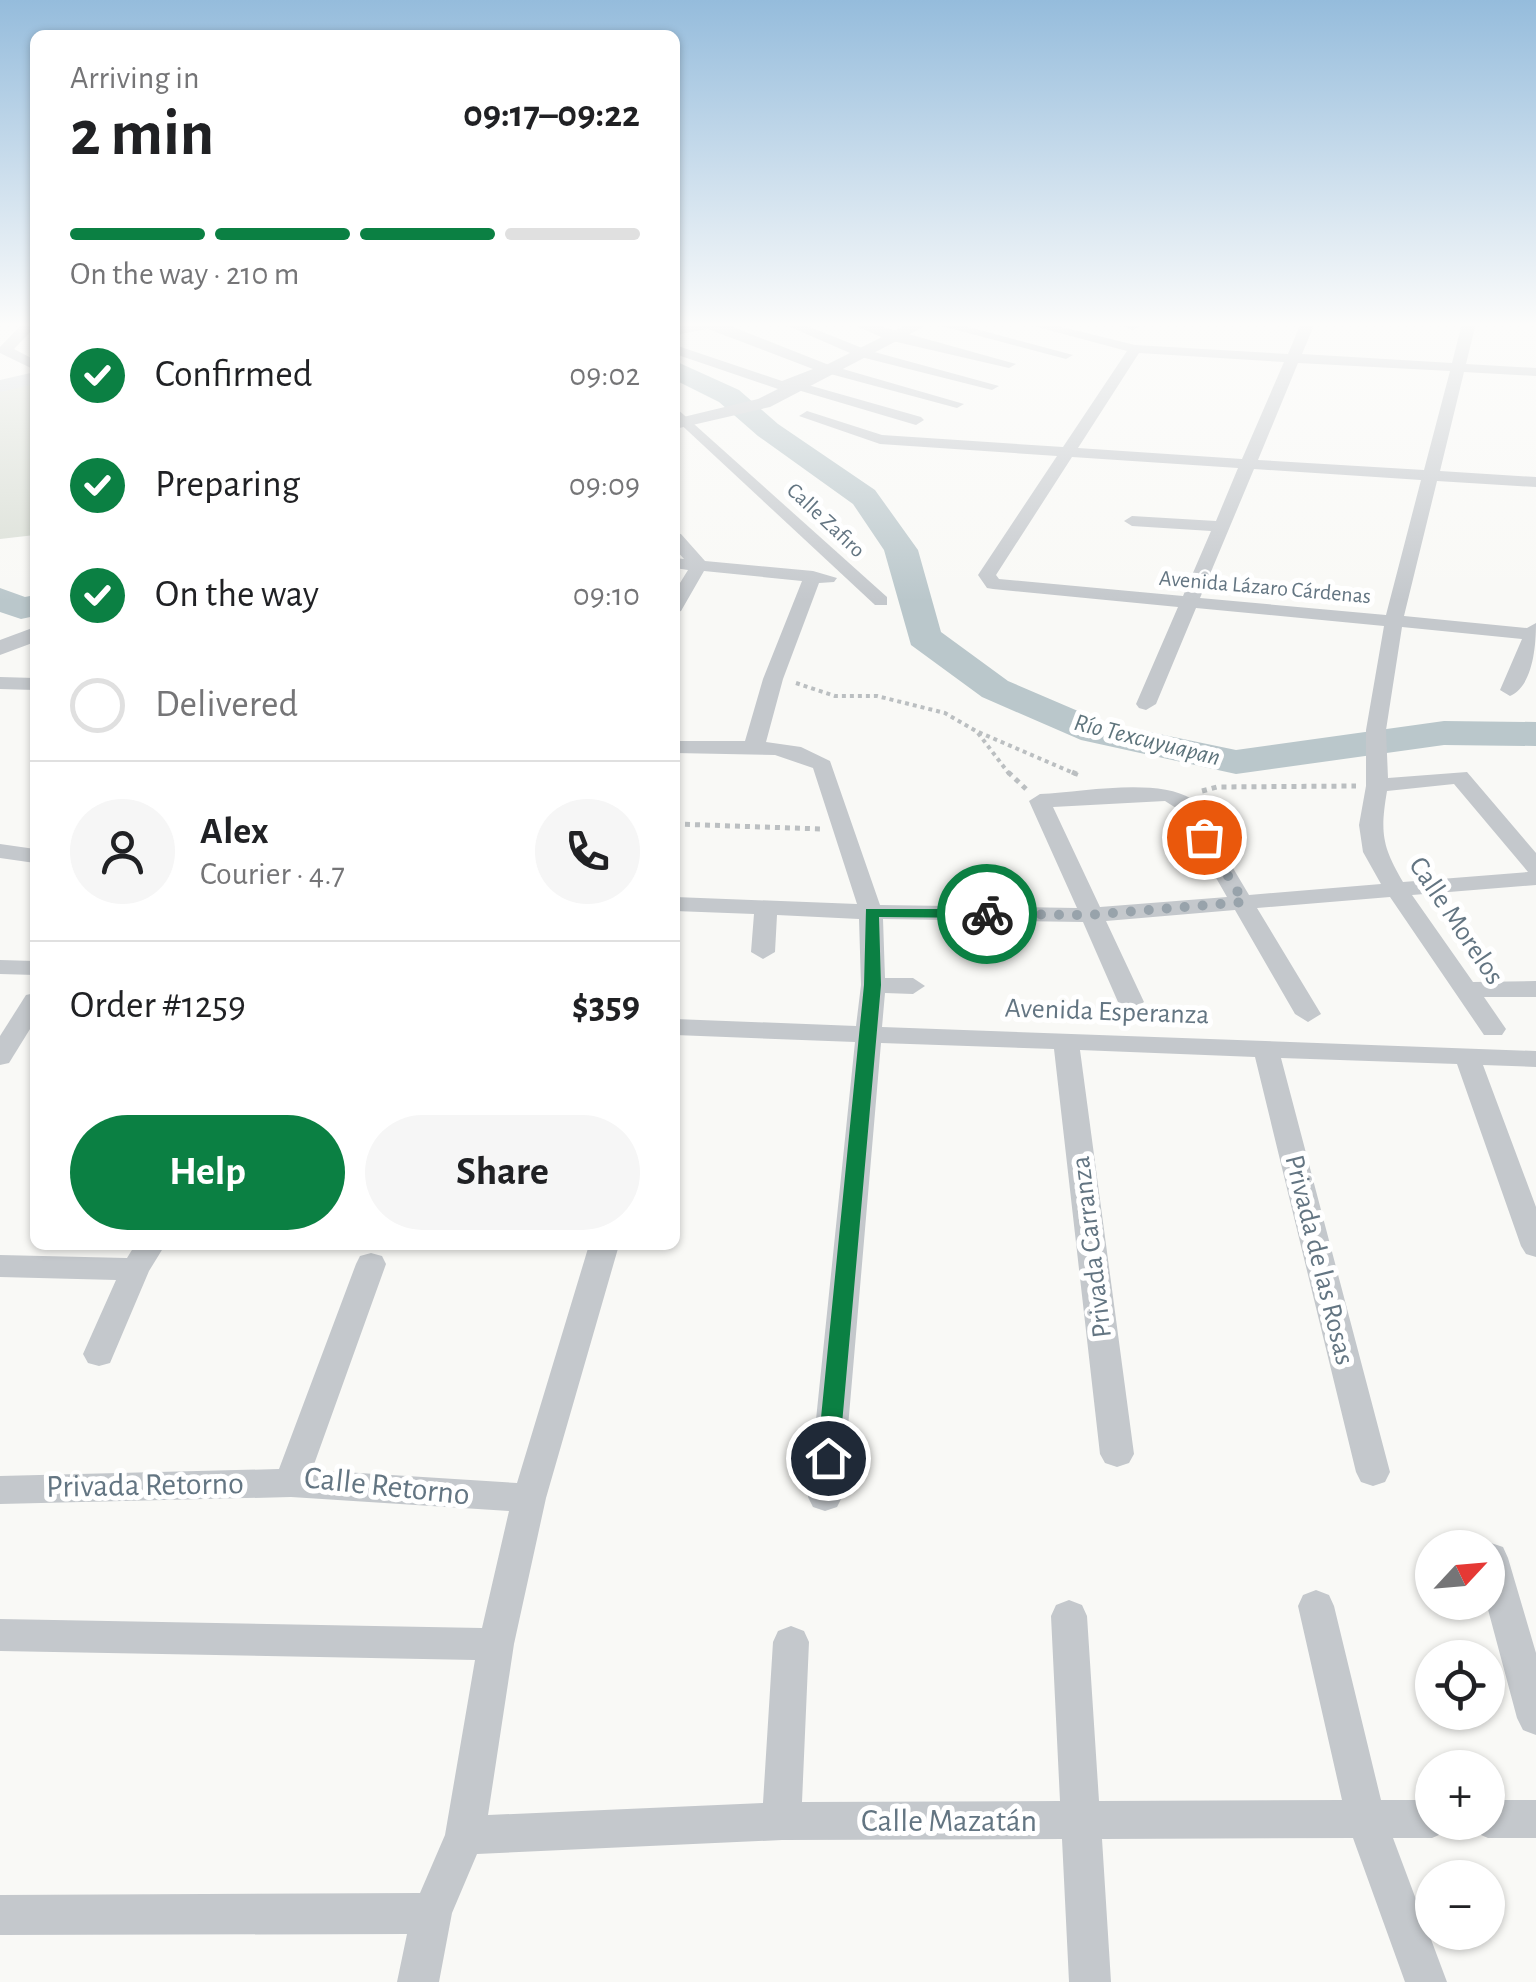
<!DOCTYPE html>
<meta charset="utf-8">
<style>
body{margin:0;font-family:"Alegreya Sans",sans-serif;background:#f6f6f6;color:#202124;height:100vh;display:flex;flex-direction:column;font-size:38px;white-space:nowrap}
*{box-sizing:border-box;margin:0}
p{font-size:32px;color:#757577}
.icon{flex:none;width:55px;height:55px;fill:none;stroke:currentColor;stroke-width:2;stroke-linecap:round;stroke-linejoin:round}
.map{position:relative;flex:1;overflow:hidden}
.panel{position:absolute;left:30px;top:30px;width:650px;height:1220px;display:flex;flex-direction:column;background:#fff;border-radius:15px;box-shadow:0 2px 8px #0004}
.panel>*{flex:none}
.needle{width:65px;rotate:64deg}
.buttons{position:absolute;left:1415px;top:1530px;display:grid;gap:20px}
.buttons a{display:grid;place-items:center;width:90px;height:90px;border-radius:50%;background:#fff;box-shadow:0 2px 8px #0004;font-size:50px}
.pin{position:absolute;display:grid;place-items:center;width:85px;height:85px;color:#fff;margin:-42px;border:5px solid #fff;border-radius:50%;box-shadow:0 2px 10px #0007}
.courier{position:absolute;display:grid;place-items:center;width:100px;height:100px;margin:-50px;border:8px solid #0b8043;border-radius:50%;background:#fff;color:#222;box-shadow:0 2px 12px #0007}
.headline em{font-style:normal;font-weight:700}
.headline div{display:flex;flex-direction:column-reverse}
.headline{display:flex;align-items:center;justify-content:space-between;height:170px;padding:0 40px}
h1{font-size:65px;font-weight:700;line-height:75px}
.bar{display:grid;grid-template-columns:repeat(4,1fr);gap:15px 10px;align-content:center;height:120px;padding:0 40px}
.bar i{height:12px;border-radius:8px;background:#e0e0e0}
.bar .on{background:#0b8043}
.bar p{grid-column:span 4}
.line{display:flex;align-items:center;gap:25px;padding:0 40px;border-top:2px solid #e0e0e0}
.line div{flex:1}
.round{display:grid;place-items:center;flex:none;width:105px;height:105px;border-radius:52px;background:#f6f6f6}
ol{padding:0 40px;list-style:none}
li{display:flex;align-items:center;gap:30px;height:110px}
li p{margin-inline-start:auto}
li .icon{padding:10px;border-radius:50%;background:#0b8043;color:#fff;stroke-width:4}
li:last-child{color:#757577}
li i{width:55px;height:55px;border:5px solid #e0e0e0;border-radius:50%}
.button{display:flex;gap:20px;margin-top:auto;padding:20px 40px}
.button a{flex:1;height:115px;border-radius:60px;background:#0b8043;color:#fff;font-size:40px;font-weight:700;line-height:115px;text-align:center}
.button a+a{background:#f6f6f6;color:#202124}
.map>svg:first-child{display:block}
.green{fill:#d9ded5}
.lines{fill:none;stroke-linecap:round;stroke-linejoin:round}
.stream{stroke:#bac7cb;stroke-width:5}
.river{fill:#bac7cb;fill-rule:evenodd}
.path-far1{stroke:#bbbfc1;stroke-width:4;stroke-dasharray:4 4;stroke-linecap:butt}
.path{stroke:#bbbfc1;stroke-width:5;stroke-dasharray:5 5;stroke-linecap:butt}
.minor{fill:#c4c8cc;fill-rule:evenodd}
.tertiary{fill:#c4c8cc;fill-rule:evenodd}
.secondary{fill:#d6dbde;fill-rule:evenodd}
.route{fill:#0b8043}
.done{stroke:#98a3ab;stroke-width:10;stroke-dasharray:0 18}
.labels{text-anchor:middle;dominant-baseline:central;stroke-width:10;stroke-linejoin:round;paint-order:stroke}
.far-street-label{font-size:22px;fill:#637582;stroke:#fff}
.far-water-label{font-size:25px;font-style:italic;fill:#5e747c;stroke:#fff}
.street-label{font-size:28px;fill:#637582;stroke:#fff}
.near-street-label{font-size:32px;fill:#637582;stroke:#fff}
</style>
<div class="map">
<svg width="1536" height="1982" viewBox="0 0 1536 1982">
<rect width="100%" height="100%" fill="#f9f9f6"/>
<polygon class="green" points="35,379 35,535 0,539 0,388"/>
<g class="lines">
<polyline class="stream" points="675,325 693,323"/>
<g class="river">
<polygon points="675,361 739,390 778,424 875,490 918,550 941,632 1008,681 1106,723 1236,750 1444,721 1536,722 1536,746 1444,745 1236,774 1081,740 982,697 911,645 884,550 853,504 758,436 719,402 675,380"/>
<polygon points="0,588 25,597 35,595 35,616 21,619 0,612"/>
</g>
<g class="path-far1">
<polyline points="796,683 835,696 877,696 945,713 976,731 1078,775"/>
<polyline points="978,733 1010,775"/>
</g>
<g class="path">
<polyline points="1008,772 1026,789"/>
<polyline points="1072,772 1081,776"/>
<polyline points="1202,791 1217,787 1356,786"/>
<polyline points="675,824 821,829"/>
</g>
<g class="minor">
<polygon points="23,323 35,323 35,327 14,349 35,360 35,370 0,353 0,347"/>
<polygon points="695,323 723,323 829,365 964,404 957,408 823,372 801,383 921,417 924,420 916,425 791,388 778,389 675,354 675,345 782,381 813,369 708,329 675,335 675,327"/>
<polygon points="781,323 800,323 867,350 999,386 992,390 857,356"/>
<polygon points="849,323 869,323 1016,364 1009,368 888,340"/>
<polygon points="930,323 954,323 1073,355 1066,359"/>
<path d="M1022 323H1046L1135 345 1288 354 1301 323H1315L1302 354 1452 363 1462 323H1476L1466 364 1536 368V376L1464 372 1440 471 1536 477V487L1437 481 1404 616 1527 628 1536 623C1536 646 1533 686 1510 696L1500 690 1522 639 1402 627 1386 730 1388 778 1467 772 1536 853V885L1412 895 1473 982 1536 981V997H1484L1506 1029 1502 1035H1484L1390 897 1257 908 1321 1014 1308 1022 1295 1014 1235 910 1106 921 1144 1002 1131 1010 1118 1002 1083 922 883 919 885 978H913L925 986 913 994 885 993 882 1027 1536 1051V1067L1483 1065 1536 1207V1257L1526 1254 1521 1246 1457 1064 1281 1058 1390 1472 1385 1482 1373 1486 1361 1482 1356 1472 1255 1057 1080 1050 1134 1454 1129 1463 1117 1467 1105 1463 1100 1454 1054 1049 881 1043 842 1497 837 1507 825 1511 813 1507 808 1497 855 1042 675 1035V1019L856 1026 861 985 859 919 777 915 775 952 763 959 751 952 754 914 675 911V897L857 904 813 768 775 755 675 753V741H745L763 679 802 581 704 571 681 611 675 613V591L688 570 675 568V558L684 559 675 549V533L681 534 705 561 813 571 837 578 834 582 819 583 783 679 766 742 801 747 830 761 880 905 1077 908 1029 801 1040 794C1083 792 1156 777 1192 799L1249 895 1381 884 1363 852 1359 825 1366 786V730L1384 626 1196 608 1156 704 1146 710 1139 708 1136 704 1178 607 993 589 987 588 978 575 1057 456 880 444 799 416 807 411 882 435 1063 447 1127 351ZM1139 353 1284 362 1242 459 1078 448ZM1298 363 1450 371 1424 470 1258 460ZM1072 457 1238 468 1216 521 1132 516 1124 521 1132 526 1211 531 1183 596 999 579 996 575ZM1254 469 1421 480 1386 615 1200 598ZM1454 784 1528 872 1403 882C1382 846 1380 833 1387 791ZM1165 801 1176 808 1227 897 1100 907 1053 807Z"/>
<polygon points="1115,323 1138,323 1140,326 1133,330"/>
<polygon points="675,407 887,597 887,605 875,605 675,419"/>
<polygon points="0,677 35,678 35,690 0,689"/>
<polygon points="0,844 35,849 35,863 0,858"/>
<polygon points="0,960 35,961 35,975 0,974"/>
<polygon points="35,993 35,1021 9,1063 0,1065 0,1036 26,995"/>
<polygon points="135,1245 165,1245 149,1271 110,1363 99,1366 88,1363 83,1354 116,1280 0,1277 0,1255 127,1258"/>
<polygon points="589,1245 619,1245 546,1498 514,1644 488,1815 763,1803 773,1642 778,1631 791,1626 804,1631 809,1642 802,1802 1060,1801 1051,1616 1056,1605 1069,1600 1082,1605 1087,1616 1099,1801 1342,1800 1298,1606 1303,1595 1316,1590 1329,1595 1334,1606 1381,1800 1432,1800 1432,1822 1450,1822 1446,1832 1432,1838 1393,1838 1447,1982 1405,1982 1353,1838 1102,1839 1111,1982 1069,1982 1062,1839 782,1840 477,1854 452,1913 439,1982 397,1982 407,1934 0,1935 0,1895 420,1893 445,1835 475,1660 0,1651 0,1619 482,1628 509,1511 291,1497 0,1504 0,1476 279,1469 356,1264 360,1256 371,1253 382,1256 386,1264 312,1470 517,1483"/>
<polygon points="1491,1543 1503,1547 1508,1558 1536,1653 1536,1735 1523,1730 1517,1718 1486,1602 1488,1548 1479,1548"/>
<polygon points="1488,1800 1536,1800 1536,1838 1488,1838 1474,1832 1470,1822 1488,1822"/>
</g>
<g class="tertiary">
<polygon points="910,323 931,323 770,407 675,429 675,419 758,399"/>
<polygon points="35,627 35,642 0,655 0,640"/>
</g>
<polygon class="secondary" points="35,372 35,384 0,392 0,380"/>
</g>
<linearGradient id="sky" x2="0" y2="1"><stop stop-color="#95bcdc"/><stop offset="0.54" stop-color="#fcfcfb"/><stop offset="1" stop-color="#fcfcfb" stop-opacity="0"/></linearGradient>
<rect width="1536" height="601" fill="url(#sky)"/>
<polygon class="route" points="866,909 987,909 995,914 987,918 879,917 881,985 839,1458 828,1467 817,1458 864,985"/>
<g class="lines">
<polyline class="done" points="987,914 1089,915 1244,902 1204,837"/>
</g>
<g class="labels">
<g class="far-street-label">
<text transform="translate(826 520) rotate(43)">Calle Zafiro</text>
<text transform="translate(1265 587) rotate(5)">Avenida Lázaro Cárdenas</text>
</g>
<g class="far-water-label">
<text transform="translate(1147 740) rotate(14)">Río Texcuyuapan</text>
</g>
<g class="street-label">
<text transform="translate(1456 921) rotate(56)">Calle Morelos</text>
<text transform="translate(1107 1012) rotate(2)">Avenida Esperanza</text>
<text transform="translate(1092 1247) rotate(-97)">Privada Carranza</text>
<text transform="translate(1319 1260) rotate(76)">Privada de las Rosas</text>
</g>
<g class="near-street-label">
<text transform="translate(145 1485) rotate(-1)">Privada Retorno</text>
<text transform="translate(387 1486) rotate(6)">Calle Retorno</text>
<text x="949" y="1821">Calle Mazatán</text>
</g>
</g>
</svg>
<div class="buttons">
<a><svg class="needle" viewBox="-14 -14 28 28"><path d="M0-13l5 13h-10z" fill="#e53935"/><path d="M0 13l5-13h-10z" fill="#757577"/></svg></a>
<a><svg class="icon" aria-label="locate" viewBox="0 0 24 24"><circle cx="12" cy="12" r="6"/><path d="M12 2v4M12 18v4M2 12h4M18 12h4"/></svg></a>
<a>+</a>
<a>−</a>
</div>
<div class="pin" style="left:1204px;top:837px;background:#ea580c"><svg class="icon" aria-label="bag" viewBox="0 0 24 24"><path d="M5 8h14l-1 12H6zM9 8a3 3 0 0 1 6 0"/></svg></div>
<div class="pin" style="left:828px;top:1458px;background:#1f2937"><svg class="icon" aria-label="home" viewBox="0 0 24 24"><path d="M3 11l9-7 9 7M6 9v11h12V9"/></svg></div>
<div class="courier" style="left:987px;top:914px"><svg class="icon" aria-label="bike" viewBox="0 0 24 24"><circle cx="6" cy="16" r="4"/><circle cx="18" cy="16" r="4"/><path d="M6 16l4-8h5l3 8M10 8l3 8H6M13 5h3"/></svg></div>
<section class="panel">
<div class="headline"><div><h1>2 min</h1><p>Arriving in</p></div><em>09:17–09:22</em></div>
<div class="bar"><i class="on"></i><i class="on"></i><i class="on"></i><i></i><p>On the way · 210 m</p></div>
<ol>
<li><svg class="icon" aria-label="check" viewBox="0 0 24 24"><path d="M5 12l5 5 9-10"/></svg>Confirmed<p>09:02</p></li>
<li><svg class="icon" aria-label="check" viewBox="0 0 24 24"><path d="M5 12l5 5 9-10"/></svg>Preparing<p>09:09</p></li>
<li><svg class="icon" aria-label="check" viewBox="0 0 24 24"><path d="M5 12l5 5 9-10"/></svg>On the way<p>09:10</p></li>
<li><i></i>Delivered</li>
</ol>
<div class="line" style="height:180px"><a class="round"><svg class="icon" aria-label="person" viewBox="0 0 24 24"><circle cx="12" cy="8" r="4"/><path d="M4 21q1-7 8-7t8 7"/></svg></a><div><b>Alex</b><p>Courier · 4.7</p></div><a class="round"><svg class="icon" aria-label="phone" viewBox="0 0 24 24"><path d="M5 4h4l2 5-3 2q2 4 5 5l2-3 5 2v4C11 20 4 13 5 4z"/></svg></a></div>
<div class="line" style="height:130px"><div>Order #1259</div><b>$359</b></div>
<div class="button"><a>Help</a><a>Share</a></div>
</section>
</div>
